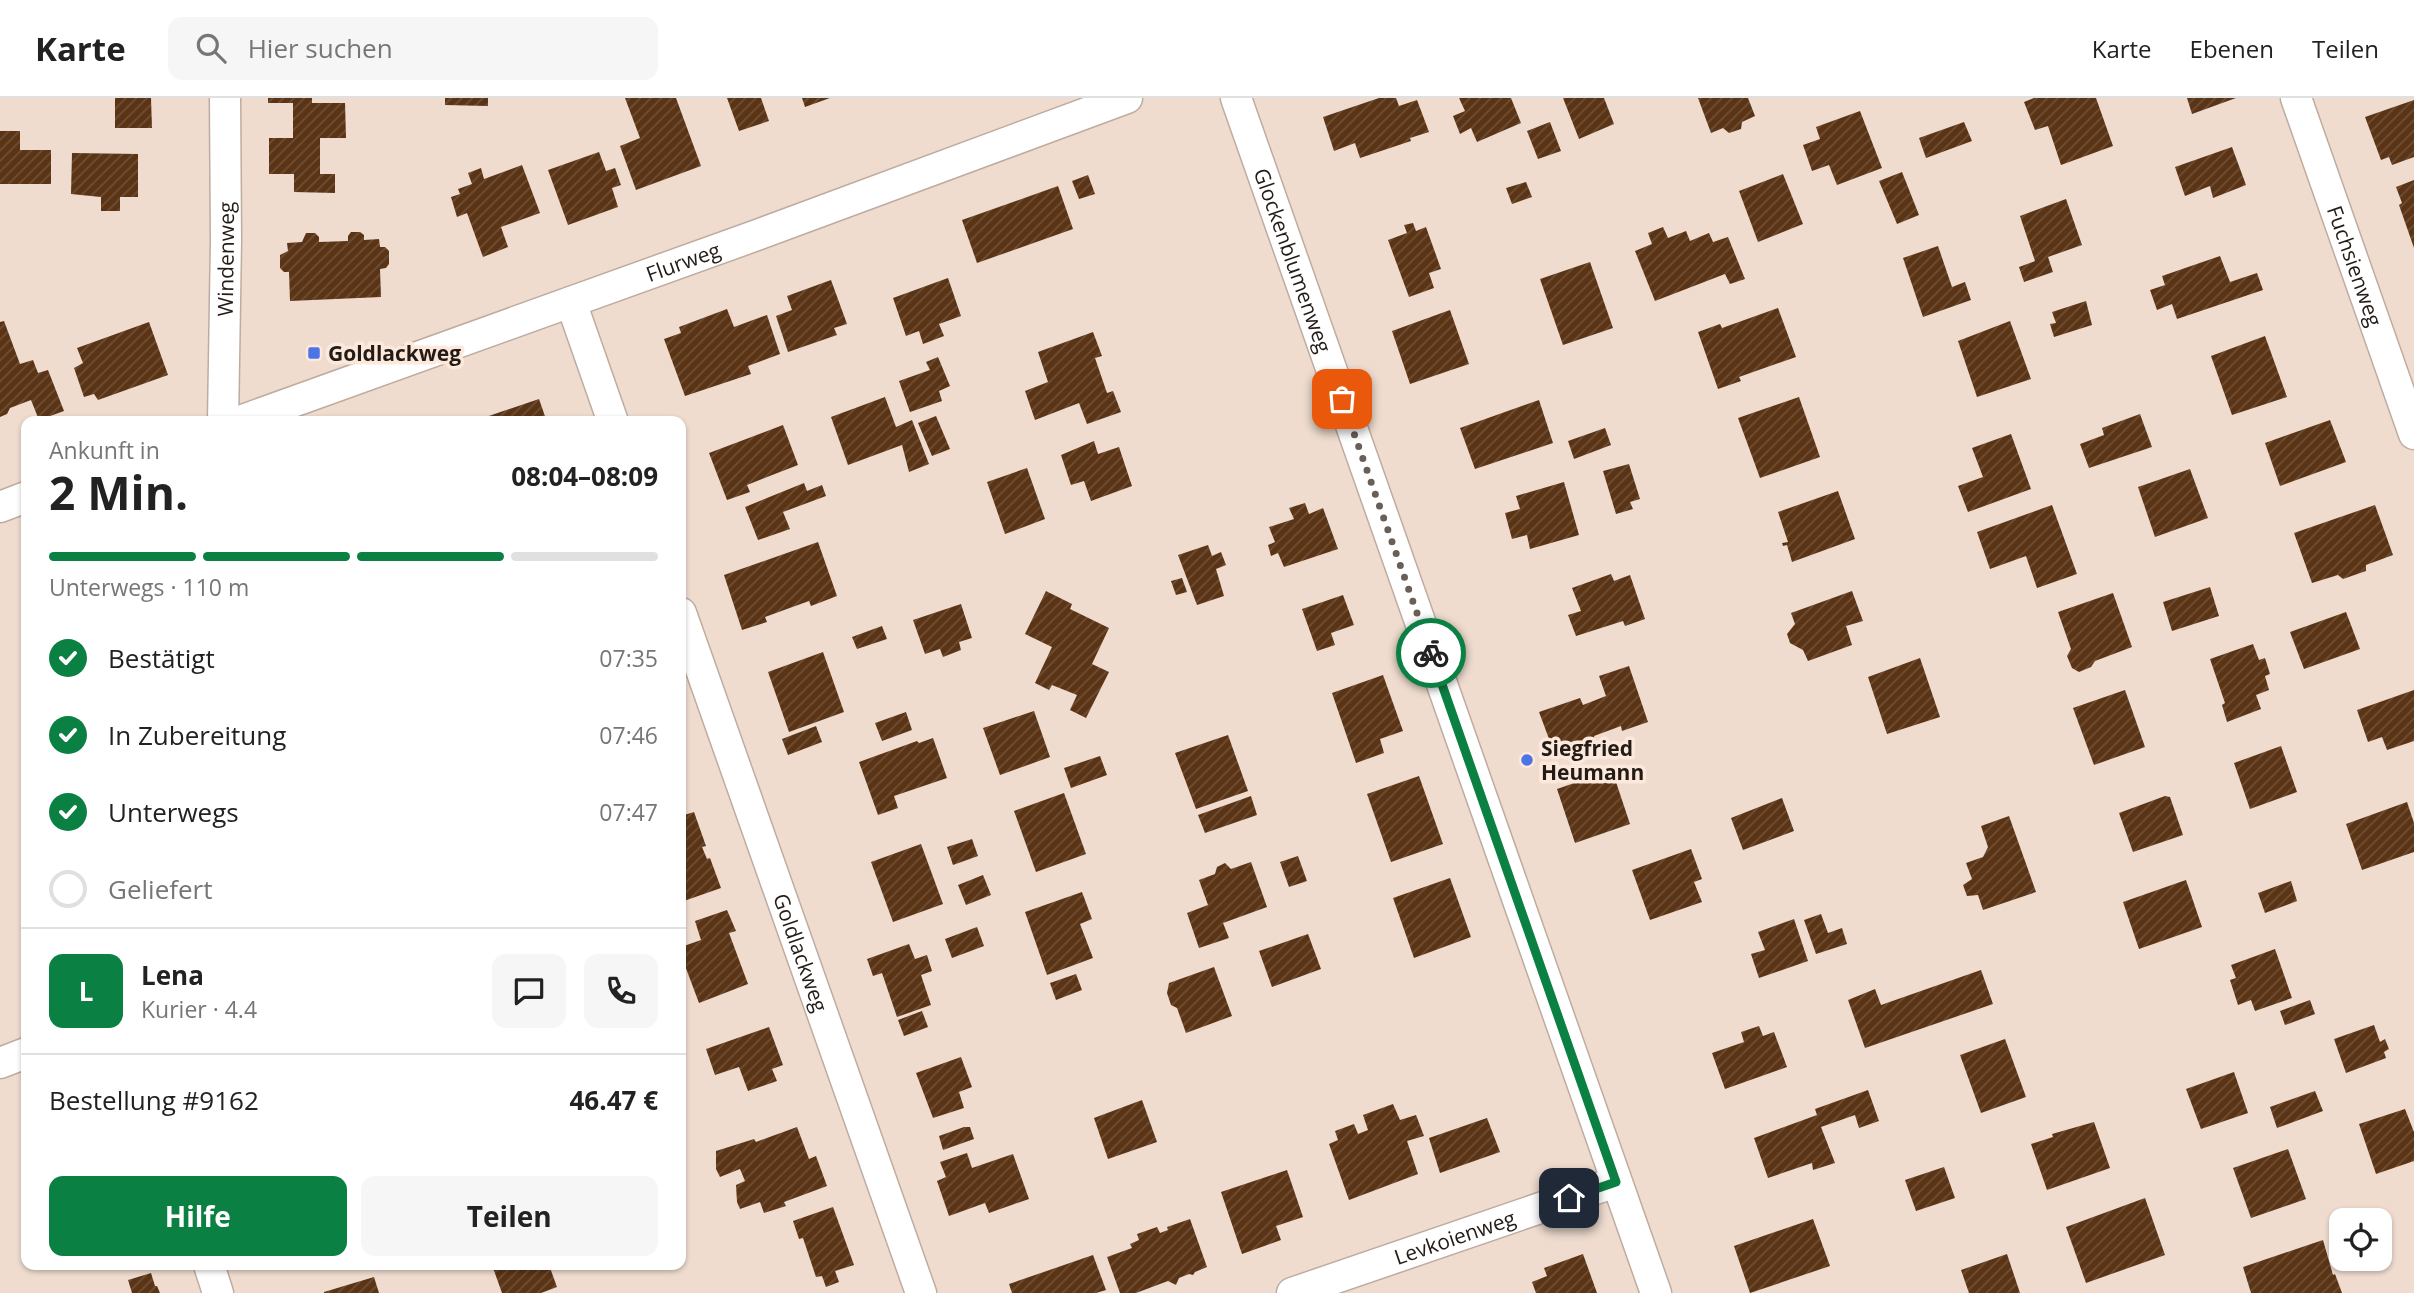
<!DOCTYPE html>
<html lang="de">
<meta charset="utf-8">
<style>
body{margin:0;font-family:"Open Sans",sans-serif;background:#f6f6f6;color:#222;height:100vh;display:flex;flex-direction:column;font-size:26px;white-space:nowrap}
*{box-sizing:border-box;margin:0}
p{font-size:23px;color:#767676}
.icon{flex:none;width:38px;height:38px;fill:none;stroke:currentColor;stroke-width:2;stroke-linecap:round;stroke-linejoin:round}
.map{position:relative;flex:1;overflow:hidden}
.details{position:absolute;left:21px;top:318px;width:665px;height:854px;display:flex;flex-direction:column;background:#fff;border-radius:14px;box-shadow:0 2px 5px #0004}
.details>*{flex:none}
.fabs{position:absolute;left:2329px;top:1110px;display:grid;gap:14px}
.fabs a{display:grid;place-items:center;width:63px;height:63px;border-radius:14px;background:#fff;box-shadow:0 2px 5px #0004;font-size:35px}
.pin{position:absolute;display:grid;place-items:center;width:60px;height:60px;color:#fff;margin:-30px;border-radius:14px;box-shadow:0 4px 10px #0006}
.courier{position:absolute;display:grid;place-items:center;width:70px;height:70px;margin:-35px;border:5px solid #0b8043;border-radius:50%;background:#fff;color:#222;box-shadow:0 2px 9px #0007}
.overview em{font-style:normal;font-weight:700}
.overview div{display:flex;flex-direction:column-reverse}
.overview{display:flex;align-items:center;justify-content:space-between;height:119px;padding:0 28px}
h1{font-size:46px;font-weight:700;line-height:52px}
.bar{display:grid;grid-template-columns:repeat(4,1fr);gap:10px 7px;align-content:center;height:84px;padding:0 28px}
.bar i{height:9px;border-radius:5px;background:#e0e0e0}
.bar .on{background:#0b8043}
.bar p{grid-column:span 4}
.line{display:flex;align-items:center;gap:18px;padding:0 28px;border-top:2px solid #e0e0e0}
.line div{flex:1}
.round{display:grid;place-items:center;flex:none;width:74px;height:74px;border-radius:14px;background:#f6f6f6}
ol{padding:0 28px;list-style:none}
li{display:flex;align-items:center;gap:21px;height:77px}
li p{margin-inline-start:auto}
li .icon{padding:7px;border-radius:50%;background:#0b8043;color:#fff;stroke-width:4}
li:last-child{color:#767676}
li i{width:38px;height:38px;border:4px solid #e0e0e0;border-radius:50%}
.action{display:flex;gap:14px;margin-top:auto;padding:14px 28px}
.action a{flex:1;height:80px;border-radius:14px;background:#0b8043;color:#fff;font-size:28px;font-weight:700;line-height:80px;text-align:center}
.action a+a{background:#f6f6f6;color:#222}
header{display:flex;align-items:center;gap:42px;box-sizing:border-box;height:98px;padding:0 35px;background:#fff;border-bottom:2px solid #e0e0e0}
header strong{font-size:33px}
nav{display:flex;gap:38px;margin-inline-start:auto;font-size:24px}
.search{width:490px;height:63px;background:#f6f6f6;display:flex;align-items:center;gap:18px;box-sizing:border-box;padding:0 24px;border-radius:14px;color:#767676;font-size:26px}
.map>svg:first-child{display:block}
.building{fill:url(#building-hatch)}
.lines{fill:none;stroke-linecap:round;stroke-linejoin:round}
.minor-casing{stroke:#bfaca0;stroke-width:33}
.minor{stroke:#fff;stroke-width:30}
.done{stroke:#6a5f57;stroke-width:7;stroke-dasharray:0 12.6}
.route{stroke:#0b8043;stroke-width:9}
.poi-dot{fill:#4b74e7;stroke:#fde9dc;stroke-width:2.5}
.labels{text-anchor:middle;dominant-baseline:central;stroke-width:7;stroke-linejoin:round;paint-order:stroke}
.street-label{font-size:21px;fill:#221b16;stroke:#fde9dc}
.poi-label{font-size:21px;font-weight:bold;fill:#221b16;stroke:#fde9dc;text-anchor:start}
</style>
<header>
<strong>Karte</strong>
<div class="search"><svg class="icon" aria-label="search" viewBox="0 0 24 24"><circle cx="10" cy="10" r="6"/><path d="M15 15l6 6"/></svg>Hier suchen</div>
<nav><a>Karte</a><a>Ebenen</a><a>Teilen</a></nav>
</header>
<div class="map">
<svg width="2414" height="1195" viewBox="0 0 2414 1195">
<defs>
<pattern id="building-hatch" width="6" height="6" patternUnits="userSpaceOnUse" patternTransform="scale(1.75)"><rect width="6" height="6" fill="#5a3415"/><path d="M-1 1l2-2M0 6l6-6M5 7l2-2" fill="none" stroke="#6e4f36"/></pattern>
</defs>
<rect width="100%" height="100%" fill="#efdccf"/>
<g class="building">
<polygon points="115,0 151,0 152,30 115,30"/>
<polygon points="268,0 312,0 312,5 345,5 346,40 320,40 320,76 335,76 335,95 294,94 294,76 269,76 269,40 293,40 293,5 268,5"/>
<polygon points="445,0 488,0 488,8 445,7"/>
<polygon points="625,0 676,0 701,68 636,92 620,48 640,40"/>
<polygon points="727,0 761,0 769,23 739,33"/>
<polygon points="802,0 830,0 805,9"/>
<polygon points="1379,0 1396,0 1399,8 1417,2 1429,34 1410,40 1411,43 1360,60 1355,45 1334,53 1323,19"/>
<polygon points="1459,0 1511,0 1521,25 1477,44 1471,30 1460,36 1453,18 1465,13"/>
<polygon points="1563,0 1604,0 1614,26 1579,41"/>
<polygon points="1698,0 1748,0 1755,18 1742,24 1741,31 1729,35 1723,30 1711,35"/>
<polygon points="2034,0 2096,0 2113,48 2061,67 2048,28 2035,32 2024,4"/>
<polygon points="2187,0 2236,0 2192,16"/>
<polygon points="2414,2 2414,59 2392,67 2389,59 2381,62 2365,19"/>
<polygon points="1860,13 1882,70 1837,87 1829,67 1812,73 1803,47 1820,41 1816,29"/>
<polygon points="1550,24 1561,53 1538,61 1527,33"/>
<polygon points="1964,24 1972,43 1926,60 1919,40"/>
<polygon points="0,33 20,33 20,52 51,52 51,86 0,86"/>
<polygon points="2232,49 2246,87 2213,100 2210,88 2185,98 2175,69"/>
<polygon points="599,54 606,73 615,70 621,87 612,90 618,109 568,127 548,72"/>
<polygon points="72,55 138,56 138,99 120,99 120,113 101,113 101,99 71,96"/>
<polygon points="522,67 540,115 501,129 508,149 483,159 467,115 457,119 451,99 460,96 458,91 472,86 468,75 481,70 484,81"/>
<polygon points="1902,74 1919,117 1897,126 1879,83"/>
<polygon points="1783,76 1803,126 1758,144 1739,93"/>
<polygon points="1088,77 1095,96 1079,101 1072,83"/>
<polygon points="2414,82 2414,150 2399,107 2402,105 2396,89"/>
<polygon points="1526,84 1532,99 1512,106 1506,90"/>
<polygon points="1058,88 1073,131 977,165 962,122"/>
<polygon points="2066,101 2082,147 2048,159 2053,174 2024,184 2019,169 2035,163 2020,118"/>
<polygon points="1413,125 1416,133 1426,129 1441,171 1429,175 1434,190 1409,199 1388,142 1407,135 1404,127"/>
<polygon points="1663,129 1668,140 1686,133 1690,143 1709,135 1713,144 1728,139 1745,181 1730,186 1725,176 1655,203 1635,153 1652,146 1648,135"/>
<polygon points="351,134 360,134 364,137 364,142 379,141 380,149 385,149 389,153 389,166 386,170 380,171 381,199 290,203 289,174 284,174 280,170 280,157 288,153 287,145 302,144 306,135 315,135 319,139 319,144 348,143 348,138"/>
<polygon points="1938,148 1952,189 1965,184 1971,202 1923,219 1903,160"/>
<polygon points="2220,158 2230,184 2257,175 2263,192 2177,221 2172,206 2157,212 2150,192 2165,187 2162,178"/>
<polygon points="1590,164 1613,230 1563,247 1540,181"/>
<polygon points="948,180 961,218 939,226 944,238 923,246 919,233 906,238 893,200"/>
<polygon points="831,182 847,226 834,230 837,237 788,254 776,218 792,212 787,198"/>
<polygon points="2086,203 2092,227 2054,239 2050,226 2056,225 2052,214"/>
<polygon points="1778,210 1796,259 1739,279 1741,283 1718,291 1698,234 1720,226 1722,230"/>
<polygon points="727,211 734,229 767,217 780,256 748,268 751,276 685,298 664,241 681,235 679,229"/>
<polygon points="1450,212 1469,266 1410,286 1392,233"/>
<polygon points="4,223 20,266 33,262 38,275 48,272 64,313 39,322 31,302 10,310 7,316 0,319 0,224"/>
<polygon points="2010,223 2031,281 1977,299 1958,243"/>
<polygon points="149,224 168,277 98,302 94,296 84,299 74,270 83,265 77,250"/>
<polygon points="1093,234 1102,258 1095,260 1107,295 1113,293 1121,314 1087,326 1079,305 1035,322 1025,293 1048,284 1038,254"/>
<polygon points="2265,238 2287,299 2232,317 2211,258"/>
<polygon points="938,259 950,288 939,293 942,303 910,314 899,283 930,272 926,264"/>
<polygon points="885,299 896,329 912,322 929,366 909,374 902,347 848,367 831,319"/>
<polygon points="1799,299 1820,359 1760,380 1738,320"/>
<polygon points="539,301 547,324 474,324 474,323"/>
<polygon points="1539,302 1553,345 1475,371 1460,330"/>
<polygon points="2140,316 2152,349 2089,370 2080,346 2104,337 2102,330"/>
<polygon points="936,318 950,351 932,358 918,325"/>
<polygon points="2330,322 2346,364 2280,388 2265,345"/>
<polygon points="783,327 798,367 747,387 750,394 727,402 709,355"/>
<polygon points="1605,330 1611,347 1574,361 1568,343"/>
<polygon points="2011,336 2031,391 1968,414 1958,388 1983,379 1972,350"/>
<polygon points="1094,343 1098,356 1119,349 1132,388 1091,403 1084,383 1071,387 1061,357"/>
<polygon points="1629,366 1640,401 1630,404 1633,411 1616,416 1603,373"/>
<polygon points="1027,370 1045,421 1005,436 987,384"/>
<polygon points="2190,371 2208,420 2155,439 2138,389"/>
<polygon points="1564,384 1579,437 1530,451 1527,437 1512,441 1505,415 1520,411 1516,398"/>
<polygon points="804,385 807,393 822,387 826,398 783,414 790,431 758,442 745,409"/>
<polygon points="1838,393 1855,441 1792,464 1787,447 1783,448 1782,445 1788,444 1778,414"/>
<polygon points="1305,405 1309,416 1323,410 1338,451 1284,469 1278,455 1271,458 1268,447 1275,444 1269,429 1294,421 1289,410"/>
<polygon points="2052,407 2077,476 2037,490 2026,458 1990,471 1977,434"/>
<polygon points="2375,407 2393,457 2366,467 2366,473 2343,481 2338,477 2312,485 2294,435"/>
<polygon points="818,444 837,498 811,508 809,503 765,519 767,524 742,532 724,477"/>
<polygon points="1208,447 1212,458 1221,454 1226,467 1216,471 1224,498 1197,507 1178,457"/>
<polygon points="1611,476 1614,483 1630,477 1645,521 1625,528 1623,523 1576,538 1568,517 1581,513 1572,490"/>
<polygon points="1182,480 1187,494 1176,497 1171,483"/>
<polygon points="2210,489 2219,518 2172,533 2163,504"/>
<polygon points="1046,493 1072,506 1070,511 1109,530 1092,566 1109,574 1086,620 1070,612 1077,597 1052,587 1049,592 1035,585 1052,549 1025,536"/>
<polygon points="1852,493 1863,523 1846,528 1852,547 1808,563 1803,552 1790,545 1787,536 1795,526 1791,515"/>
<polygon points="2113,495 2132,549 2095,563 2091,569 2079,574 2072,570 2067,558 2071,551 2058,514"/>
<polygon points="1343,497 1354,527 1331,535 1335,547 1317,553 1302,511"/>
<polygon points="961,506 972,540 959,544 961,552 943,559 940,551 925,556 913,522"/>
<polygon points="2346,514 2360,551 2304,571 2290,534"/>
<polygon points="882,528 887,541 857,551 852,539"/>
<polygon points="2253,546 2259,562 2265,560 2270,576 2265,578 2269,592 2256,597 2261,611 2227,624 2222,607 2225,605 2210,561"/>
<polygon points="823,554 844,614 789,634 768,574"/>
<polygon points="1920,560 1940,619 1887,636 1868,579"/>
<polygon points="1629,568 1648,624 1622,633 1621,628 1594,638 1595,643 1555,657 1539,614 1580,600 1583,607 1606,598 1599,578"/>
<polygon points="1383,577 1403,633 1380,641 1384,655 1356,665 1332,595"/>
<polygon points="2125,592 2145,649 2094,667 2073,610"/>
<polygon points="2414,592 2414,643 2387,652 2382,639 2368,644 2357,612"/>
<polygon points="1034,613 1050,659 1000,677 983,630"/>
<polygon points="906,614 912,632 882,643 875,625"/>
<polygon points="816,628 822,644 788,657 782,641"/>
<polygon points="1228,637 1248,693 1196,711 1175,655"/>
<polygon points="933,640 947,680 894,698 898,710 878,717 859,664 917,643 919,645"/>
<polygon points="2281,648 2297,694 2250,711 2234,665"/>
<polygon points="1100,658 1107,677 1071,690 1064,670"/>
<polygon points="1612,672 1630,726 1575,745 1557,691"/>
<polygon points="1419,678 1443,746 1391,764 1367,696"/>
<polygon points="1064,695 1086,756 1036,774 1014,713"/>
<polygon points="1251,698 1257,717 1205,735 1198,717"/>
<polygon points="2165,698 2170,699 2183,737 2133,754 2119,715"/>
<polygon points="1782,700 1794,733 1743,752 1731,720"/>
<polygon points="2407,704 2414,725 2414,754 2362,772 2346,726"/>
<polygon points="694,714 706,748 702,749 707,761 710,760 721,790 681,804 681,718"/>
<polygon points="2009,718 2036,794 1983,812 1978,797 1967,798 1963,787 1972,781 1966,765 1983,759 1988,749 1981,728"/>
<polygon points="972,741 978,758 953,767 947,749"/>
<polygon points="921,746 943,806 893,824 871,764"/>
<polygon points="1691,751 1702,781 1694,784 1702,804 1650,822 1632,772"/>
<polygon points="1298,758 1307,783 1289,789 1280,764"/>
<polygon points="1251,764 1267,809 1223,825 1229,840 1199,850 1187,815 1208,807 1199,782 1215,776 1217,769 1225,765 1231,771"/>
<polygon points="983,777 991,797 966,807 958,787"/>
<polygon points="1450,780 1471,839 1414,860 1393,800"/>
<polygon points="2186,782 2202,829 2139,851 2123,804"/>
<polygon points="2291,783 2297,803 2265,815 2258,795"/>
<polygon points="1082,794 1092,821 1080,826 1093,860 1047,877 1025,814"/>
<polygon points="727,812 736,833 729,835 748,886 699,905 681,857 681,849 701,842 695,823"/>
<polygon points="1821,816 1828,835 1842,830 1847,846 1816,856 1804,822"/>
<polygon points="1794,821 1808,863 1759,880 1751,856 1765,852 1758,834"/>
<polygon points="977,829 984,848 952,860 945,841"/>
<polygon points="1308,836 1321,871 1272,889 1259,853"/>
<polygon points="909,846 915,861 927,857 932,873 921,877 931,907 897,919 882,875 873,878 867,861"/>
<polygon points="2275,851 2292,900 2255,913 2251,902 2238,907 2230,882 2236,880 2231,867"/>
<polygon points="1214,869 1232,918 1186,935 1177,910 1171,907 1167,895 1169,885"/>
<polygon points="1981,872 1993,906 1865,950 1848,902 1875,891 1881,907"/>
<polygon points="1076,876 1082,892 1056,902 1050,885"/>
<polygon points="2310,902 2315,916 2285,927 2280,913"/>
<polygon points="922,913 928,929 904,938 898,922"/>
<polygon points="2374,927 2380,944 2385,941 2389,951 2384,954 2386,960 2346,975 2334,941"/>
<polygon points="1759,928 1763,938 1774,934 1787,969 1725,991 1712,955 1744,944 1741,934"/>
<polygon points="769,929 783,967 772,971 777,983 748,993 739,969 715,977 706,951"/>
<polygon points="2005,941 2026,999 1981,1015 1960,957"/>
<polygon points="961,959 972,989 959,994 964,1010 933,1020 916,975"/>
<polygon points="2234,974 2248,1015 2201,1031 2186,991"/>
<polygon points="1868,992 1879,1023 1859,1030 1855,1017 1821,1029 1835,1065 1813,1072 1812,1065 1768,1080 1754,1040 1817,1017 1815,1011"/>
<polygon points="2315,993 2323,1013 2277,1030 2270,1009"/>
<polygon points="1142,1002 1157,1044 1108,1061 1094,1020"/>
<polygon points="1393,1006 1400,1022 1416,1017 1424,1038 1407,1043 1418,1076 1349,1102 1329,1046 1338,1042 1335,1033 1354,1026 1358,1036 1368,1032 1363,1017"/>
<polygon points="2405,1011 2414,1034 2414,1063 2376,1076 2359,1026"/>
<polygon points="1487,1020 1500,1054 1440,1075 1429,1040"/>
<polygon points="2094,1024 2110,1070 2047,1092 2031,1046 2053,1039 2052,1036"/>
<polygon points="797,1029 809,1061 816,1058 827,1088 784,1104 786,1108 764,1115 760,1104 740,1111 737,1104 736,1087 745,1083 740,1071 720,1079 716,1071 716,1053 754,1041 756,1044"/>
<polygon points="964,1029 970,1029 974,1041 943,1052 939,1038"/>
<polygon points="2288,1051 2306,1101 2251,1120 2233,1070"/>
<polygon points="967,1055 972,1070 1013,1056 1029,1101 989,1115 985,1105 949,1118 937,1083 946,1079 940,1064"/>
<polygon points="1944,1069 1955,1100 1916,1113 1905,1082"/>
<polygon points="1287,1072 1303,1119 1276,1128 1281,1142 1242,1156 1221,1094"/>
<polygon points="2145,1100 2165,1157 2086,1185 2066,1129"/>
<polygon points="833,1109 854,1167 835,1173 839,1184 826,1189 822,1178 816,1179 803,1140 799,1141 793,1123"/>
<polygon points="1190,1121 1207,1169 1195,1174 1193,1177 1189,1176 1179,1180 1176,1187 1168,1183 1136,1195 1120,1195 1107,1159 1132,1150 1130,1146 1139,1142 1137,1136 1157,1129 1160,1135 1168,1132 1167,1129"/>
<polygon points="1813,1121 1830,1168 1750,1195 1734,1148"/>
<polygon points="2323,1142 2333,1177 2335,1176 2342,1195 2251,1195 2243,1169"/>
<polygon points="1583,1156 1597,1195 1536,1195 1532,1184 1547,1178 1544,1170"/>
<polygon points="2007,1156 2020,1195 1969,1195 1961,1172"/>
<polygon points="1093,1157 1106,1192 1096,1195 1012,1195 1009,1186"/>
<polygon points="492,1167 549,1167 557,1189 541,1195 502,1195"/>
<polygon points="151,1175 155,1188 157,1188 160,1195 132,1195 128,1182"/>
<polygon points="374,1179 379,1195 324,1195 324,1194"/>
</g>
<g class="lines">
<defs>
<g id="minor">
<path id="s1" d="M1236 0 1656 1195"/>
<path id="s2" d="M2296 0 2414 336"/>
<polyline points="571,204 613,324"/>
<path id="s3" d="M223 324 226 142 225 0"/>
<path id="s4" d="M237 324 757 137 1127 0"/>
<polyline points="0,409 26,399"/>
<path id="s5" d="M681 515 921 1195"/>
<polyline points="0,965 26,955"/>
<polyline points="209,1167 218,1195"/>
<path id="s6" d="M1292 1195 1616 1084"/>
</g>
</defs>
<use href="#minor" class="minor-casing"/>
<use href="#minor" class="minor"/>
</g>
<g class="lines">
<polyline class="done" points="1342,301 1431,555"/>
<polyline class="route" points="1431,555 1616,1084 1569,1100"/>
</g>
<g class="poi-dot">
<rect x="307" y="248" width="14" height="14" rx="3.5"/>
<circle cx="1527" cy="662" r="7"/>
</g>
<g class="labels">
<g class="street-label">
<text stroke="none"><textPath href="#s3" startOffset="163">Windenweg</textPath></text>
<text stroke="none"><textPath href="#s1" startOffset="172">Glockenblumenweg</textPath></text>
<text stroke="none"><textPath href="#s4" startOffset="474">Flurweg</textPath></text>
<text stroke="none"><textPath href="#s2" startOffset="178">Fuchsienweg</textPath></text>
<text stroke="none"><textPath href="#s5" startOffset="360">Goldlackweg</textPath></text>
<text stroke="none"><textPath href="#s6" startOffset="172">Levkoienweg</textPath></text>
</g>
<g class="poi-label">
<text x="328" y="255">Goldlackweg</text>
<text x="1541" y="650">Siegfried<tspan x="1541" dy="24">Heumann</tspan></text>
</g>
</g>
</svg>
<div class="fabs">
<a><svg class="icon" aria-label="locate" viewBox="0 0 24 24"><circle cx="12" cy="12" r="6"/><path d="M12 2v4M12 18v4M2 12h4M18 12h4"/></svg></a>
</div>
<div class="pin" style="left:1342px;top:301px;background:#ea580c"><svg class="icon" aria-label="bag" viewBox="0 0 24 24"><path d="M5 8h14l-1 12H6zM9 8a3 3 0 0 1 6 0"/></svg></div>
<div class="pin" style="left:1569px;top:1100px;background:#1f2937"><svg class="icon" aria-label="home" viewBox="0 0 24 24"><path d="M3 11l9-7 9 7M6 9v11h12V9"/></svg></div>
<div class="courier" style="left:1431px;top:555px"><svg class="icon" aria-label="bike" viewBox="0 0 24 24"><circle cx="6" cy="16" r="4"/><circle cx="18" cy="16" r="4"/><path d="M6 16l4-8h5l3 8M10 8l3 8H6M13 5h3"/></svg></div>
<section class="details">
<div class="overview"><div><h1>2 Min.</h1><p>Ankunft in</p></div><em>08:04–08:09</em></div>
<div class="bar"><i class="on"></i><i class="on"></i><i class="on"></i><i></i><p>Unterwegs · 110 m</p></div>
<ol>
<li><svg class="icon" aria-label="check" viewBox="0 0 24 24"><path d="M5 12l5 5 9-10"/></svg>Bestätigt<p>07:35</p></li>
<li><svg class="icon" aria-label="check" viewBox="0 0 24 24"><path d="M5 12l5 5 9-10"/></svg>In Zubereitung<p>07:46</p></li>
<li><svg class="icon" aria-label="check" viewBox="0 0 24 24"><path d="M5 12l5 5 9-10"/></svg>Unterwegs<p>07:47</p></li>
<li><i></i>Geliefert</li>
</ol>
<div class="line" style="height:126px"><b class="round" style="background:#0b8043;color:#fff">L</b><div><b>Lena</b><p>Kurier · 4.4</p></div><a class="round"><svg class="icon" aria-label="chat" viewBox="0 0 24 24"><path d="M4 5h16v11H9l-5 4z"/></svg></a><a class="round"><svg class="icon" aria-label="phone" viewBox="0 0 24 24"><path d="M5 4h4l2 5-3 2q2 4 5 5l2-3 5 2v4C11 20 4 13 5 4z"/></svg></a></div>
<div class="line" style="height:91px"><div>Bestellung #9162</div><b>46.47 €</b></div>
<div class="action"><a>Hilfe</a><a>Teilen</a></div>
</section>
</div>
